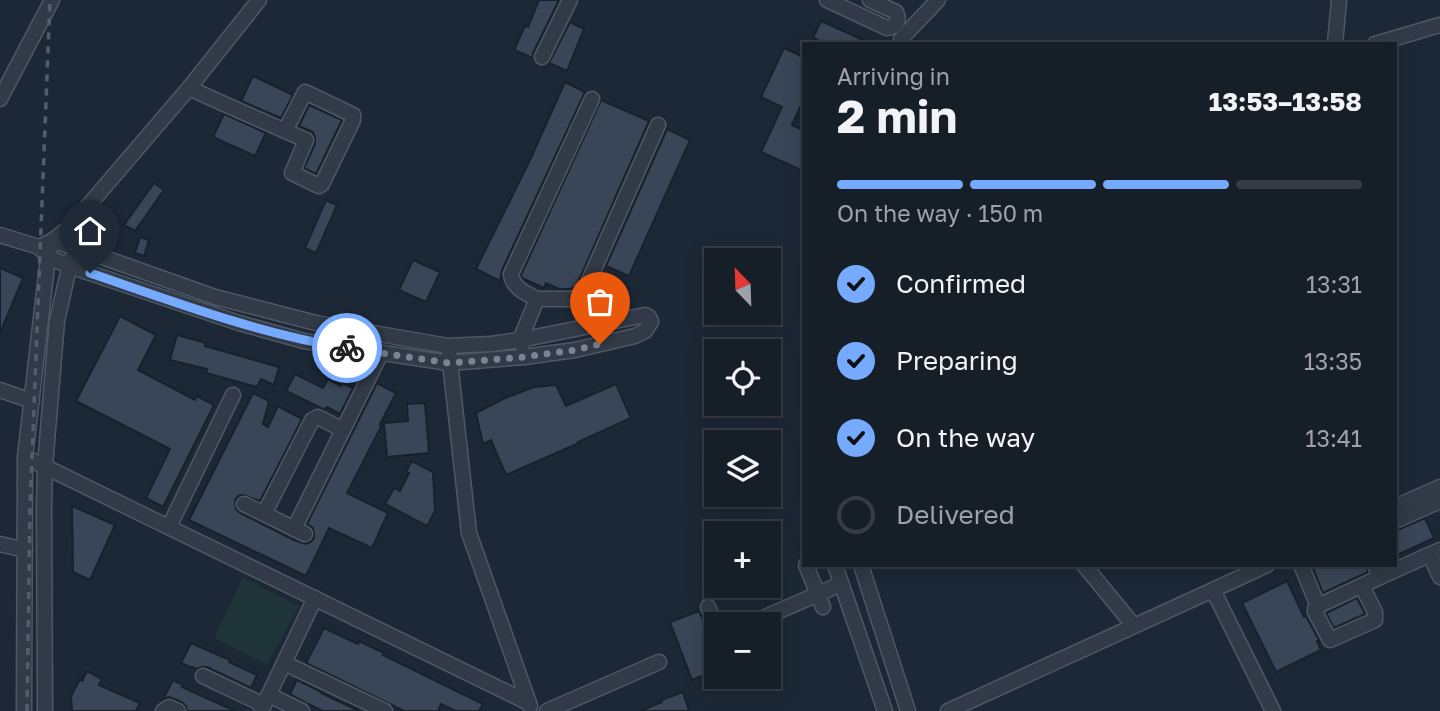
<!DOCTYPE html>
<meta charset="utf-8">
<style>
body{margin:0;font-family:"Golos Text",sans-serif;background:#232b34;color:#f1f3f6;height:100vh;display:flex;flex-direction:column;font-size:26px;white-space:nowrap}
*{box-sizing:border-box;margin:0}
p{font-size:23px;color:#9ea2a8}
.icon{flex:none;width:38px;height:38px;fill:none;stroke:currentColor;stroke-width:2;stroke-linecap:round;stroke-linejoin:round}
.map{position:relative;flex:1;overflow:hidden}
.drawer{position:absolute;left:802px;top:42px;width:595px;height:525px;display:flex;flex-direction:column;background:#161e28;border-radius:0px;box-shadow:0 4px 18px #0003,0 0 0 2px #353c45}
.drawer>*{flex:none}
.needle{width:46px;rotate:337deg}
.buttons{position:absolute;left:704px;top:248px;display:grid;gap:14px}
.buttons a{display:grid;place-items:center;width:77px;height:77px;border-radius:0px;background:#161e28;box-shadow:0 4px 18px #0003,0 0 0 2px #353c45;font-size:35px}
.pin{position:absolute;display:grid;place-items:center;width:60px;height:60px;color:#fff;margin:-72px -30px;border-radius:50% 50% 50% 0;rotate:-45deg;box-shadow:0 0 7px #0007}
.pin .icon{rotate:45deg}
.courier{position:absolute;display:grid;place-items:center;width:70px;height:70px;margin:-35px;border:5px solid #75aafe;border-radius:50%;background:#fff;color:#222;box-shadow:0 2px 9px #0007}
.overview em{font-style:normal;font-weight:700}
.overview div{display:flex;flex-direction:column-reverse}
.overview{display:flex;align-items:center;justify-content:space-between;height:119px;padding:0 35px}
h1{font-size:46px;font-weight:700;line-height:52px}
.bar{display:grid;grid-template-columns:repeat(4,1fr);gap:10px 7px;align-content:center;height:84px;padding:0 35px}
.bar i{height:9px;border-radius:5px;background:#353c45}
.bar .on{background:#75aafe}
.bar p{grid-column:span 4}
ol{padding:0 35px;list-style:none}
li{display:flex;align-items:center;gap:21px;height:77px}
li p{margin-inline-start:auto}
li .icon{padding:7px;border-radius:50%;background:#75aafe;color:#111;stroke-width:4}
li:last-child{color:#9ea2a8}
li i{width:38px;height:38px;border:4px solid #353c45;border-radius:50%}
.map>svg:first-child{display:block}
.green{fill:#1f3437}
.building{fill:#394657;stroke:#18212c;stroke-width:2}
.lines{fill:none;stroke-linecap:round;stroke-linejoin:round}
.minor-casing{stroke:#4e5765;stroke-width:17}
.minor{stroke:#313a46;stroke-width:14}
.rail{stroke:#525e6e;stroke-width:3.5;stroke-dasharray:7 7;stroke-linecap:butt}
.done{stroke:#798392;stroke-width:7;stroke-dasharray:0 12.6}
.route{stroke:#75aafe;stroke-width:9}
</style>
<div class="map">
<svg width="1440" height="711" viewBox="0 0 1440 711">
<rect width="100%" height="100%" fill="#1d2836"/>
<polygon class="green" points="243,577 299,606 267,665 214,638"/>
<g class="building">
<polygon points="539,0 559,0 533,53 533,58 514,50 525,26 528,27"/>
<polygon points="821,21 872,44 826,44 813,38"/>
<polygon points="570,22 584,29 567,71 549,63"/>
<polygon points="784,48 803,57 803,101 792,125 803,130 803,171 761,152 782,107 761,97"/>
<polygon points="253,76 293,95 281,118 241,101"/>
<polygon points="565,82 585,92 502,270 500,281 476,269 529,162"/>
<polygon points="601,100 649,121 576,287 570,289 559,289 546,283 544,288 522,278 521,275"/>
<polygon points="309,105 342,120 316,174 304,168 315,144 315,138 313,132 299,126"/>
<polygon points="224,114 266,133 255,156 213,137"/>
<polygon points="667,129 690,140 629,276 606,266"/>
<polygon points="154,183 164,190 135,231 124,225"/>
<polygon points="326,200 337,205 316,253 305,248"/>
<polygon points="140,237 149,240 144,256 135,253"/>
<polygon points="413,260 440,272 426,302 399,290"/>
<polygon points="0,268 23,278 0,333"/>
<polygon points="120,316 156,335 138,370 195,400 197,396 214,405 163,507 146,498 170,449 76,401"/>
<polygon points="177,335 206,343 205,346 279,367 274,385 261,379 257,387 206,373 207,369 170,360"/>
<polygon points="295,374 323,388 328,379 341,386 342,383 353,388 340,414 327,407 325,410 286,391"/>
<polygon points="377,383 396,393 380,424 383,423 347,493 388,513 372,548 329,528 306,576 189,520 253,393 269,401 263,424 268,427 278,406 302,419 260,501 243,495 238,496 235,500 236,509 240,513 294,540 305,544 311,542 314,538 314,533 313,528 307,524"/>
<polygon points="616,384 631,418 578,442 579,443 506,475 491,440 483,444 476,413 505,398 534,387 556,385 566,406"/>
<polygon points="425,403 429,453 387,457 384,423 408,421 407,404"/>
<polygon points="412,461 433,472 435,511 427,526 385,504 394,488 400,491 409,473 406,472"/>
<polygon points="72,506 115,525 90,580 73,572"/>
<polygon points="1425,518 1434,538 1395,556 1395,531"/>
<polygon points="1322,565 1366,565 1368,572 1323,593 1313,569"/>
<polygon points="1287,581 1304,617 1306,616 1319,640 1317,641 1321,650 1276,672 1242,603"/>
<polygon points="1357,598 1365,614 1334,628 1326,613"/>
<polygon points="699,611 716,648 716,670 692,680 670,622"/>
<polygon points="324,628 358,644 359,641 384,653 383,655 483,704 479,711 456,711 441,704 438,711 404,711 306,663"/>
<polygon points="191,643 230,660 229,662 257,675 251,688 207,667 202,667 197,669 192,667 192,668 181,663"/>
<polygon points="87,671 102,679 99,685 140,703 136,711 72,711 71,696 80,679 82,681"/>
<polygon points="173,680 183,685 182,687 235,711 187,711 186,706 182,702 169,697 163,699"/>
<polygon points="297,680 322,692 321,693 359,711 323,711 308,704 290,694"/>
<polygon points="683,692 689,711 640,711 662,702 661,700"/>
</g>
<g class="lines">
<defs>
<g id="minor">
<path d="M827 0 887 28C897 27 900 21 896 12L870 0"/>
<polyline points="901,39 938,0"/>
<polyline points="1335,44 1339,0"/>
<polyline points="1375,44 1440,25"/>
<polyline points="542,57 570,0"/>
<path d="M189 88C228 106 267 123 306 140L292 173 319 186 322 184 353 120V115L305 92 285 131"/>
<polyline points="0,99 52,0"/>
<polyline points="0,235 39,247 48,257 69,266 239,323 304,341 449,363 524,357 575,350 635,336 645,331 651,322 649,317 645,315 520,340 491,344 448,346 316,323 215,297 74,247 52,241 39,247"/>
<path d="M537 299C525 293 513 288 511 274L592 99"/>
<polyline points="522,345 520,340 537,299 572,299 583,294 658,125"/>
<polyline points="449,353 469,533 530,706"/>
<polyline points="0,390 32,401"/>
<polyline points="25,457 529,703"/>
<polyline points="244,504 305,534"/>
<polyline points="1395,507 1440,487"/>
<polyline points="264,514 312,420 318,417 343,430"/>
<polyline points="1395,521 1440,501"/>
<polyline points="169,527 233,395"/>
<polyline points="294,529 381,353"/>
<polyline points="0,544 25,550"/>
<polyline points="1430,555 1440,577"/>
<polyline points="806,565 823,607"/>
<polyline points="835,565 885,711"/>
<polyline points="861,565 908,711"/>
<polyline points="1084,565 1134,626"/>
<polyline points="1301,565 1318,606"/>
<polyline points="1380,577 1440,550"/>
<polyline points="1362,586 1375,612 1375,620 1330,640 1315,612 1315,609 1318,606 1380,577 1375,565"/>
<polyline points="1213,590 1267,565"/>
<polyline points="708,607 716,627"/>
<polyline points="747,625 841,584"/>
<polyline points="284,663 385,711"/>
<polyline points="203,676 264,705"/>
<polyline points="269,695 302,711"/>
<polyline points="24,711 25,457 48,257 52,241 70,227 189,88 259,0"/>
<polyline points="45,711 44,505 45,466 57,321 71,259"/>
<polyline points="163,711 169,707 178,711"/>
<polyline points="261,711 315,598"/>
<polyline points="547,711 659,662"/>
<polyline points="948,711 1213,590 1273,711"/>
</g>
</defs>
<use href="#minor" class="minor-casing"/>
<use href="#minor" class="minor"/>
<polyline class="rail" points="27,711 30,508 50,0"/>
</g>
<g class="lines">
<polyline class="done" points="347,348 449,363 524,357 575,350 600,344"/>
<path class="route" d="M90 273C175 302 259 334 347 348"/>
</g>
</svg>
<div class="buttons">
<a><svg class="needle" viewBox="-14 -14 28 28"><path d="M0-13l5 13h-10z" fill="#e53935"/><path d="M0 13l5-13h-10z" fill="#9ea2a8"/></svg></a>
<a><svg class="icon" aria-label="locate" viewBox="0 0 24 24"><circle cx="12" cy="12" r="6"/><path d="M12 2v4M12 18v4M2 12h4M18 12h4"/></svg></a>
<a><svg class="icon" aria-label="layers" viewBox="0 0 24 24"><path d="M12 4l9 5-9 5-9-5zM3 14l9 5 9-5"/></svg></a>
<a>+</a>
<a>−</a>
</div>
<div class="pin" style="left:600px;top:344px;background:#ea580c"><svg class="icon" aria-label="bag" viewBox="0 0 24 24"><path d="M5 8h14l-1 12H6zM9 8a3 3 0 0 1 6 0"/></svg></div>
<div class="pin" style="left:90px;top:273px;background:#1f2937"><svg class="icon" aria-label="home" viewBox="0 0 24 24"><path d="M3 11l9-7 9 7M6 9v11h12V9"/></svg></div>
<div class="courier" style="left:347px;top:348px"><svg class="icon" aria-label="bike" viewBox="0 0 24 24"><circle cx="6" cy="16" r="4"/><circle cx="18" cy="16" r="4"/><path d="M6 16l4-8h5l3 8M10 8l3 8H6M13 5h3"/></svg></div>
<section class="drawer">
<div class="overview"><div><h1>2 min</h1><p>Arriving in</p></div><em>13:53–13:58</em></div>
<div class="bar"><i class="on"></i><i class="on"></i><i class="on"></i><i></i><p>On the way · 150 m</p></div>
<ol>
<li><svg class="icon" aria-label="check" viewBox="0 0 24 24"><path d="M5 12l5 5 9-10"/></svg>Confirmed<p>13:31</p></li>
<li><svg class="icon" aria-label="check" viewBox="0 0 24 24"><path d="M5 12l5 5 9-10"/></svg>Preparing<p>13:35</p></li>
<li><svg class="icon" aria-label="check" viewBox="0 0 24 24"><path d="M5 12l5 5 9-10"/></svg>On the way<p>13:41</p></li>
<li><i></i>Delivered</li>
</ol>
</section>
</div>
